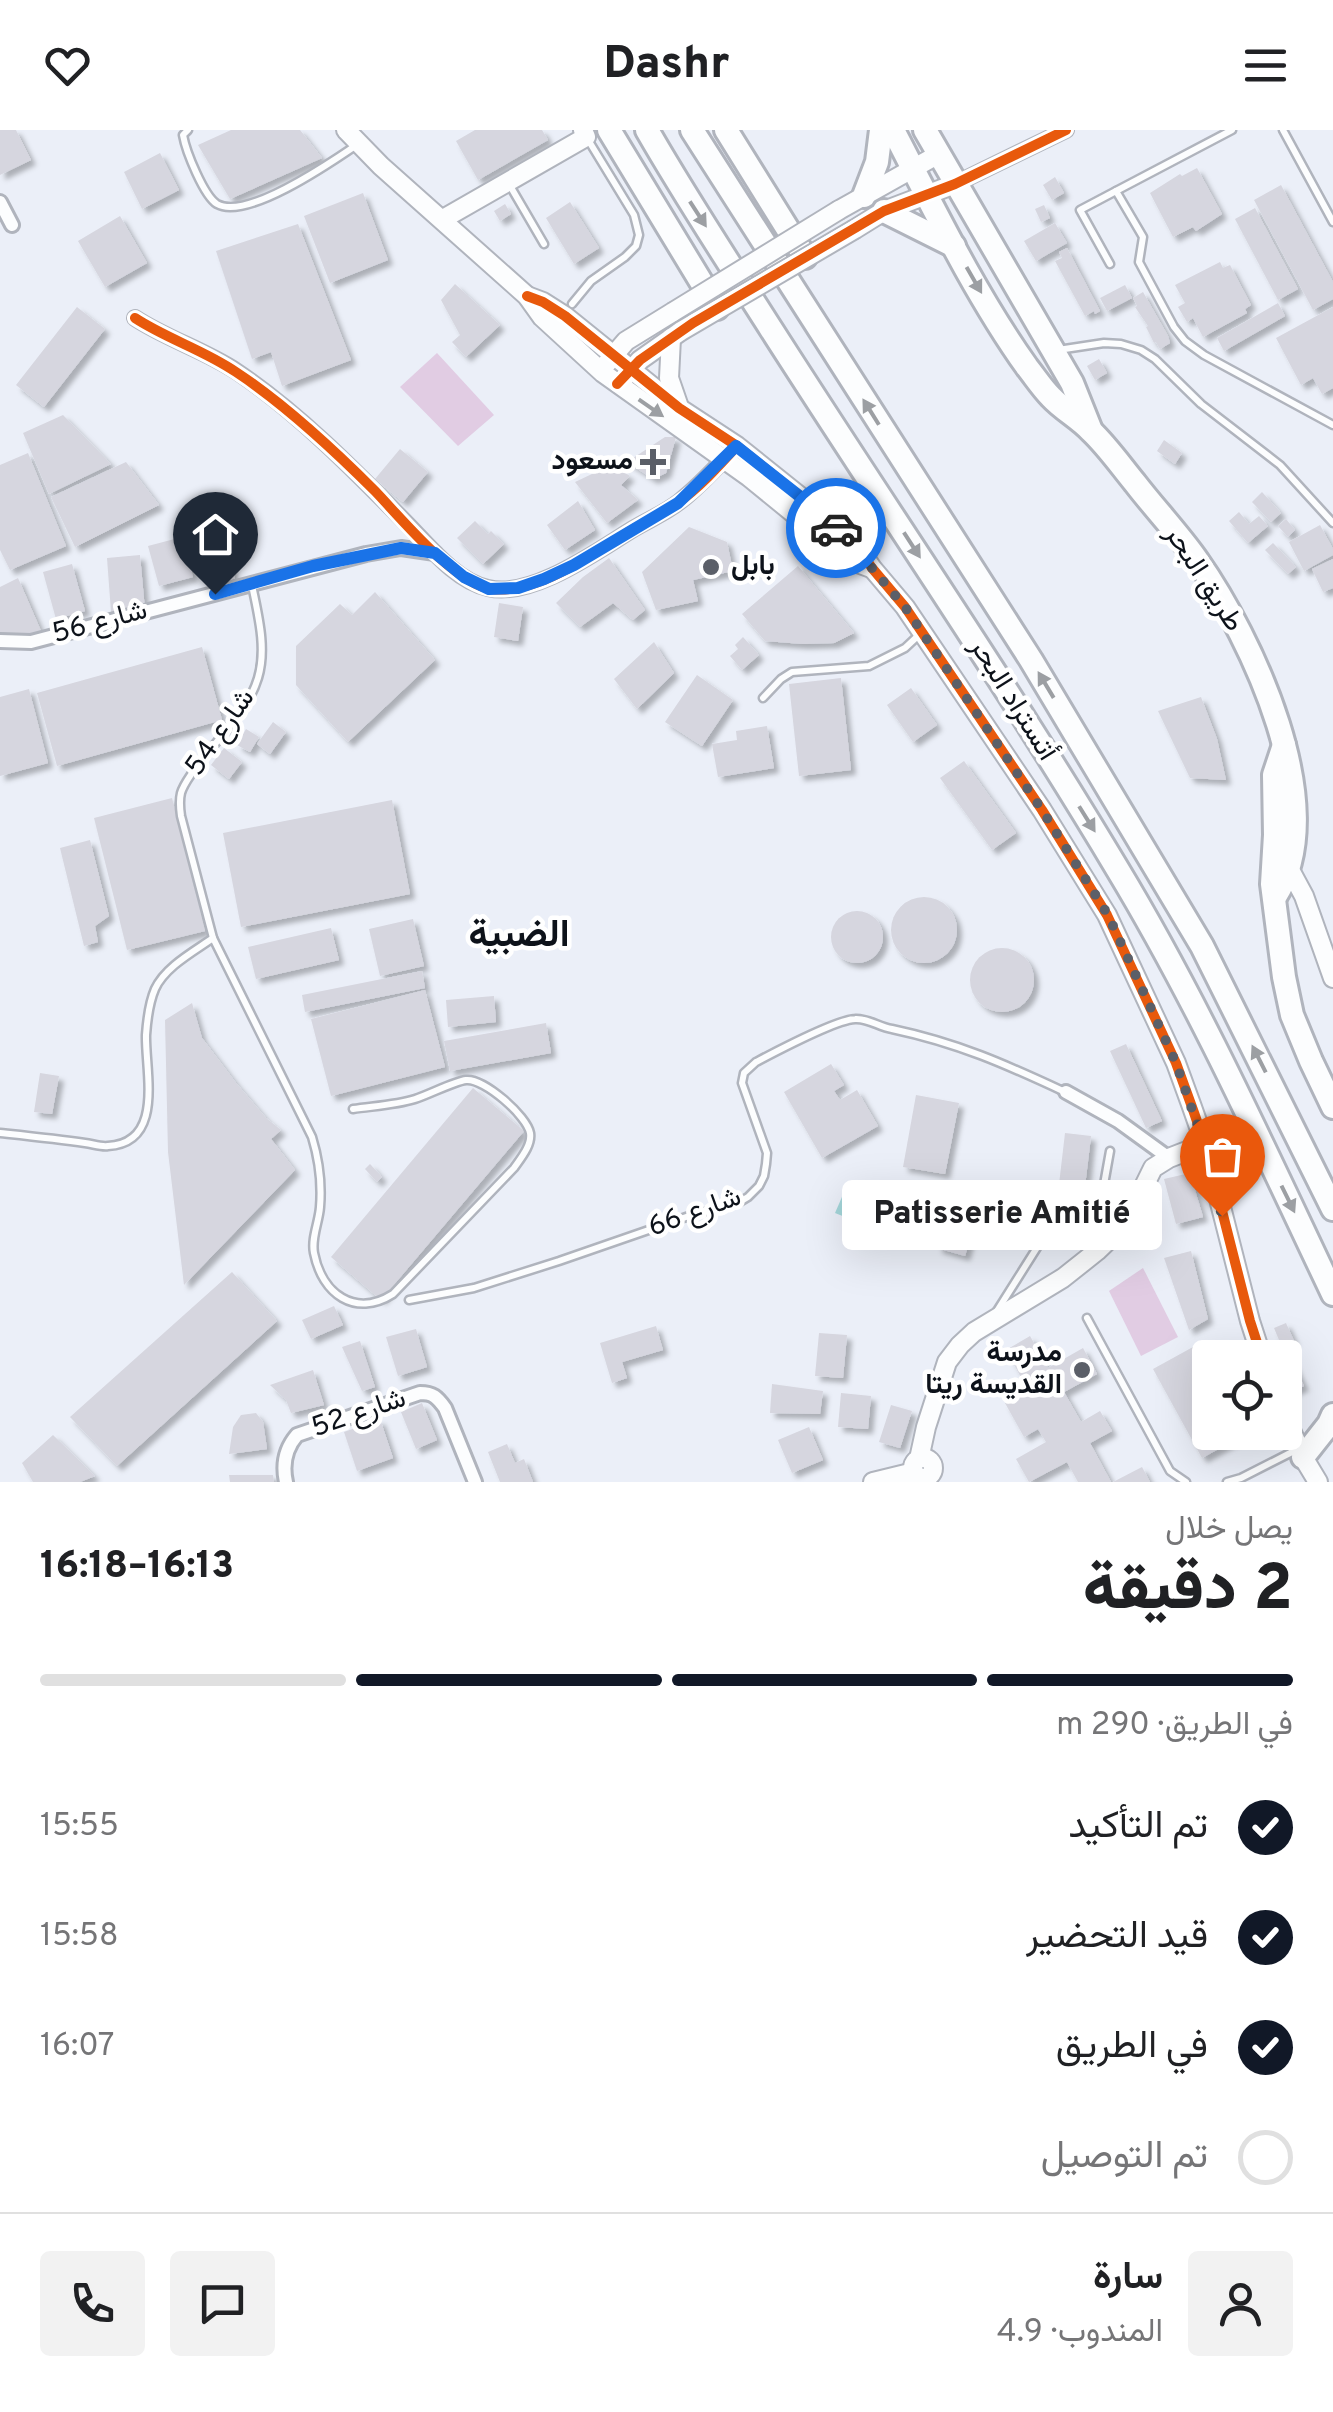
<!DOCTYPE html>
<html lang="ar">
<meta charset="utf-8">
<style>
body{margin:0;font-family:Overpass,Vazirmatn,sans-serif;background:#f2f2f2;color:#202124;direction:rtl;height:100vh;display:flex;flex-direction:column;font-size:38px;white-space:nowrap}
*{box-sizing:border-box;margin:0}
p{font-size:32px;color:#757577}
.icon{flex:none;width:55px;height:55px;fill:none;stroke:currentColor;stroke-width:2;stroke-linecap:round;stroke-linejoin:round}
.map{position:relative;height:1352px;overflow:hidden;direction:ltr}
.panel{display:flex;flex-direction:column;background:#fff;flex:1}
.panel>*{flex:none}
.buttons{position:absolute;left:1192px;top:1210px;display:grid;gap:20px}
.buttons a{display:grid;place-items:center;width:110px;height:110px;border-radius:10px;background:#fff;box-shadow:0 10px 40px #0002;font-size:50px}
.pin{position:absolute;display:grid;place-items:center;width:85px;height:85px;color:#fff;margin:-102px -42px;border-radius:50% 50% 50% 0;rotate:-45deg;box-shadow:0 0 10px #0007}
.pin .icon{rotate:45deg}
.courier{position:absolute;display:grid;place-items:center;width:100px;height:100px;margin:-50px;border:8px solid #1a73e8;border-radius:50%;background:#fff;color:#222;box-shadow:0 2px 12px #0007}
.bubble{position:absolute;height:70px;border-radius:10px;background:#fff;box-shadow:0 10px 40px #0002;font-size:32px;font-weight:800;line-height:70px;text-align:center;direction:rtl}
.headline em{font-style:normal;font-weight:800}
.headline div{display:flex;flex-direction:column-reverse}
.headline{display:flex;align-items:center;justify-content:space-between;height:170px;padding:0 40px}
h1{font-size:65px;font-weight:800;line-height:75px}
.bar{display:grid;grid-template-columns:repeat(4,1fr);gap:15px 10px;align-content:center;height:120px;padding:0 40px}
.bar i{height:12px;border-radius:8px;background:#e0e0e0}
.bar .active{background:#111827}
.bar p{grid-column:span 4}
.line{display:flex;align-items:center;gap:25px;padding:0 40px;border-top:2px solid #e0e0e0}
.line div{flex:1}
.round{display:grid;place-items:center;flex:none;width:105px;height:105px;border-radius:10px;background:#f2f2f2}
ol{padding:0 40px;list-style:none}
li{display:flex;align-items:center;gap:30px;height:110px}
li p{margin-inline-start:auto}
li .icon{padding:10px;border-radius:50%;background:#111827;color:#fff;stroke-width:4}
li:last-child{color:#757577}
li i{width:55px;height:55px;border:5px solid #e0e0e0;border-radius:50%}
header{display:flex;justify-content:space-between;align-items:center;height:130px;padding:0 40px;background:#fff;font-size:45px;font-weight:800}
.map>svg:first-child{display:block}
.green{fill:#e1cce3}
.water{fill:#a4d6da}
.building{fill:#d6d6df;filter:url(#shadow)}
.lines{fill:none;stroke-linecap:round;stroke-linejoin:round}
.lane-casing{stroke:#b0b4bd;stroke-width:11}
.street-casing{stroke:#b0b4bd;stroke-width:18}
.secondary-casing{stroke:#b0b4bd;stroke-width:22}
.highway-casing{stroke:#b0b4bd;stroke-width:28}
.lane{stroke:#fcfdfe;stroke-width:6}
.street{stroke:#fcfdfe;stroke-width:12}
.secondary{stroke:#fcfdfe;stroke-width:18}
.highway{stroke:#fcfdfe;stroke-width:22}
.secondary-bridge-casing{stroke:#b0b4bd;stroke-width:22;stroke-linecap:butt}
.secondary-bridge{stroke:#fcfdfe;stroke-width:18}
.cycleway-casing{stroke:#fff;stroke-width:16}
.cycleway{stroke:#e8590c;stroke-width:10}
.oneway{fill:#9c9fa3}
.done{stroke:#5b5f68;stroke-width:10;stroke-dasharray:0 18}
.route{stroke:#1a73e8;stroke-width:12}
.poi-dot{fill:#5b5f68;stroke:#fff;stroke-width:4}
.labels{text-anchor:middle;dominant-baseline:central;stroke-width:9;stroke-linejoin:round;paint-order:stroke}
.poi-label{font-size:28px;font-weight:bold;fill:#0d121a;stroke:#fff;text-anchor:end}
.street-label{font-size:28px;fill:#0d121a;stroke:#fff}
.district-label{font-size:38px;font-weight:bold;fill:#0d121a;stroke:#fff}
</style>
<header><svg class="icon" aria-label="menu" viewBox="0 0 24 24"><path d="M4 6h16M4 12h16M4 18h16"/></svg>Dashr<svg class="icon" aria-label="heart" viewBox="0 0 24 24"><path d="M12 20l-8-8c-3-5 5-10 8-4 3-6 11-1 8 4z"/></svg></header>
<div class="map">
<svg width="1333" height="1352" viewBox="0 0 1333 1352">
<defs>
<filter id="shadow"><feDropShadow dx="5" dy="5" stdDeviation="2.5" flood-color="#0004"/></filter>
</defs>
<rect width="100%" height="100%" fill="#ebeff8"/>
<g class="green">
<polygon points="437,223 494,285 458,316 400,257"/>
<polygon points="1143,1138 1178,1207 1141,1226 1109,1161"/>
</g>
<polygon class="water" points="845,1060 879,1074 870,1097 835,1083"/>
<g class="building">
<polygon points="0,0 16,0 31,30 0,45"/>
<polygon points="231,0 300,0 322,28 230,69 198,15"/>
<polygon points="475,0 542,0 548,10 478,50 456,11"/>
<polygon points="160,23 179,60 142,79 124,42"/>
<polygon points="1197,38 1222,84 1196,101 1193,97 1173,107 1150,63 1180,44 1182,46"/>
<polygon points="1055,47 1064,63 1052,70 1043,55"/>
<polygon points="1281,55 1333,152 1333,169 1313,180 1254,70"/>
<polygon points="363,63 388,130 330,153 304,86"/>
<polygon points="570,72 599,118 574,134 546,88"/>
<polygon points="505,74 511,84 500,91 494,81"/>
<polygon points="1044,75 1050,88 1041,92 1035,79"/>
<polygon points="1255,78 1298,159 1278,170 1235,89"/>
<polygon points="120,86 147,133 105,157 78,111"/>
<polygon points="1055,93 1067,113 1036,131 1024,111"/>
<polygon points="298,94 351,230 282,256 271,222 252,229 216,121"/>
<polygon points="1067,118 1100,181 1095,184 1094,181 1085,186 1055,131 1062,128 1059,122"/>
<polygon points="1220,132 1223,138 1230,135 1251,175 1245,179 1247,183 1203,207 1193,188 1187,192 1178,177 1185,173 1175,155"/>
<polygon points="455,154 500,195 466,227 452,212 460,205 441,170"/>
<polygon points="1125,155 1132,168 1107,181 1100,168"/>
<polygon points="1143,162 1168,206 1170,213 1160,219 1156,212 1154,213 1146,197 1148,196 1135,177 1137,176 1133,168"/>
<polygon points="1278,173 1285,186 1224,221 1217,208"/>
<polygon points="77,177 105,199 44,277 16,255"/>
<polygon points="1333,177 1333,258 1322,264 1313,248 1301,255 1276,208"/>
<polygon points="1099,229 1107,243 1095,250 1087,236"/>
<polygon points="63,285 111,334 49,364 23,303"/>
<polygon points="665,307 676,307 666,343 653,349 627,332"/>
<polygon points="1164,310 1182,323 1175,334 1157,321"/>
<polygon points="400,319 428,342 403,372 375,349"/>
<polygon points="28,323 66,416 10,440 0,420 0,335"/>
<polygon points="126,332 159,375 75,417 51,367"/>
<polygon points="611,335 630,346 621,355 638,370 607,393 575,352"/>
<polygon points="1262,362 1281,383 1271,392 1252,372"/>
<polygon points="578,371 595,400 565,420 547,395"/>
<polygon points="1239,382 1249,394 1259,386 1268,396 1248,413 1229,391"/>
<polygon points="213,386 235,448 221,454 198,391"/>
<polygon points="1286,389 1295,400 1288,407 1278,396"/>
<polygon points="475,391 488,404 491,401 504,414 483,434 457,408"/>
<polygon points="1320,395 1333,419 1333,425 1304,441 1289,412"/>
<polygon points="689,397 727,412 733,441 693,450 698,471 656,480 642,442"/>
<polygon points="182,407 193,447 159,456 148,416"/>
<polygon points="1273,413 1296,437 1288,444 1265,420"/>
<polygon points="140,425 145,480 111,482 107,428"/>
<polygon points="609,428 645,480 633,490 613,473 580,497 556,473 583,447"/>
<polygon points="1333,429 1333,458 1323,462 1312,439"/>
<polygon points="72,434 85,481 56,489 43,442"/>
<polygon points="798,436 823,466 854,503 834,513 803,514 765,511 742,484"/>
<polygon points="18,448 41,501 12,508 0,507 0,457"/>
<polygon points="375,462 435,530 348,612 296,555 296,516 340,474 352,485"/>
<polygon points="499,473 523,477 518,511 494,507"/>
<polygon points="743,507 759,525 742,540 730,526 738,519 735,515"/>
<polygon points="654,512 674,543 637,579 614,549"/>
<polygon points="202,517 222,590 57,636 37,563"/>
<polygon points="697,545 733,570 702,616 665,592"/>
<polygon points="841,548 851,640 799,646 789,554"/>
<polygon points="911,558 937,595 913,612 887,575"/>
<polygon points="29,559 48,633 0,646 0,567"/>
<polygon points="1201,567 1217,609 1226,650 1190,648 1158,581"/>
<polygon points="273,592 286,602 270,624 257,614"/>
<polygon points="767,596 774,638 718,647 712,614 737,610 736,601"/>
<polygon points="246,599 259,607 250,622 237,615"/>
<polygon points="224,618 242,632 229,649 211,635"/>
<polygon points="964,631 1016,703 992,720 940,648"/>
<polygon points="172,668 205,801 127,820 94,688"/>
<polygon points="392,670 410,764 241,797 223,703"/>
<polygon points="90,710 109,786 95,796 98,812 84,816 60,718"/>
<circle cx="924" cy="800" r="33"/>
<circle cx="857" cy="807" r="26"/>
<polygon points="413,789 424,836 380,846 369,799"/>
<polygon points="331,798 339,830 256,849 248,817"/>
<circle cx="1002" cy="850" r="32"/>
<polygon points="422,841 425,858 305,882 302,865"/>
<polygon points="425,860 445,937 331,966 311,889"/>
<polygon points="494,866 496,892 448,897 446,870"/>
<polygon points="192,873 202,908 236,953 266,988 281,1000 271,1009 295,1040 184,1155 168,1022 165,890"/>
<polygon points="546,893 551,923 450,941 444,911"/>
<polygon points="1126,914 1162,991 1146,998 1110,921"/>
<polygon points="831,934 844,955 834,961 840,970 857,960 878,996 822,1028 784,962"/>
<polygon points="40,943 59,946 52,984 34,982"/>
<polygon points="473,958 524,1001 381,1170 331,1127"/>
<polygon points="916,965 959,973 945,1044 903,1037"/>
<polygon points="1065,1003 1091,1006 1084,1065 1058,1063"/>
<polygon points="370,1034 382,1047 377,1052 365,1039"/>
<polygon points="1190,1043 1203,1087 1176,1094 1164,1049"/>
<polygon points="948,1076 977,1085 965,1126 937,1118"/>
<polygon points="1191,1121 1208,1189 1189,1200 1164,1128"/>
<polygon points="232,1142 277,1191 117,1336 70,1287"/>
<polygon points="334,1176 343,1195 311,1209 302,1190"/>
<polygon points="1286,1193 1294,1211 1282,1217 1274,1198"/>
<polygon points="656,1196 663,1220 622,1232 627,1248 612,1253 600,1213"/>
<polygon points="416,1199 427,1237 398,1246 386,1207"/>
<polygon points="819,1203 847,1205 843,1248 815,1246"/>
<polygon points="1030,1206 1048,1238 1083,1218 1097,1244 1064,1262 1081,1292 1100,1281 1112,1301 1090,1313 1111,1352 1078,1352 1067,1332 1029,1352 1016,1329 1046,1312 1038,1299 1024,1307 1005,1273 1028,1260 1006,1220"/>
<polygon points="360,1211 375,1257 362,1261 342,1217"/>
<polygon points="1193,1217 1210,1248 1210,1302 1240,1302 1242,1306 1202,1328 1153,1239"/>
<polygon points="1293,1233 1304,1256 1291,1262 1285,1248 1285,1237"/>
<polygon points="313,1240 324,1275 291,1283 286,1270 270,1255"/>
<polygon points="772,1254 823,1261 820,1284 770,1283"/>
<polygon points="841,1263 871,1266 868,1299 838,1297"/>
<polygon points="422,1273 437,1310 416,1319 401,1282"/>
<polygon points="891,1275 912,1281 900,1318 879,1312"/>
<polygon points="256,1283 263,1292 267,1319 229,1324 233,1297 241,1285"/>
<polygon points="380,1289 393,1328 357,1341 344,1302"/>
<polygon points="809,1297 823,1330 792,1343 778,1310"/>
<polygon points="53,1305 95,1346 80,1352 33,1352 22,1333"/>
<polygon points="507,1314 515,1333 524,1329 533,1352 500,1352 488,1322"/>
<polygon points="1142,1337 1150,1352 1113,1352"/>
<polygon points="229,1345 273,1345 274,1352 230,1352"/>
</g>
<g class="lines">
<defs>
<g id="lane">
<path d="M188 0 183 5C186 22 204 66 217 74 247 91 333 31 358 14"/>
<polyline points="1232,0 1116,61 1143,107 1139,132 1174,197 1185,211 1204,225 1333,295"/>
<polyline points="1283,0 1333,92"/>
<polyline points="509,54 544,114"/>
<polyline points="1110,134 1080,80 1116,61"/>
<polyline points="572,174 591,151 625,127 636,116 639,105 634,85 587,8"/>
<polyline points="1058,220 1104,213 1121,214 1141,220 1155,229 1201,274 1280,335 1333,393"/>
<path d="M252 455C258 485 267 518 258 548 247 585 213 612 192 643 188 649 183 656 181 663 179 671 180 679 181 686L213 808 312 1007C319 1030 322 1053 320 1077 319 1092 311 1108 314 1123 322 1164 355 1188 393 1164L514 1038C521 1028 532 1015 530 1003 527 986 484 948 466 950 455 951 428 965 415 969 396 975 373 976 353 979"/>
<polyline points="763,568 781,549 792,542 869,536 905,518 921,503"/>
<path d="M0 1003C28 1006 57 1009 85 1013 93 1014 101 1017 108 1016 165 1013 145 941 146 905 147 891 149 873 155 859 165 837 193 822 213 808"/>
<path d="M409 1170 474 1158 559 1131 689 1086 738 1073 748 1067 759 1056 764 1046 766 1034 767 1023 742 953 744 943 756 932C777 921 835 890 855 889 868 888 879 897 892 899 958 913 1005 934 1065 962"/>
<path d="M997 1181 1062 1078C1077 1071 1094 1075 1103 1060L1110 1021"/>
<polyline points="1087,1188 1170,1341 1186,1352"/>
<polyline points="1227,1352 1241,1348 1298,1319"/>
</g>
<g id="street">
<polyline points="955,54 1066,0"/>
<polyline points="0,72 12,95"/>
<path d="M135 188C167 209 204 220 236 241 300 284 357 343 411 398 432 420 457 451 488 458 531 469 597 421 633 399 648 390 665 383 679 372 696 359 713 341 728 325"/>
<polyline points="0,511 31,512 366,424 401,418 435,423"/>
<polyline points="1066,962 1118,991 1169,1028"/>
<path d="M286 1352C282 1334 285 1319 297 1305L420 1263C433 1263 437 1267 445 1278L475 1352"/>
</g>
<g id="secondary">
<polyline points="346,0 381,36 527,166 542,187 603,243 749,347 852,431 871,438"/>
<polyline points="839,80 939,24"/>
<polyline points="443,89 586,7 583,0"/>
<polyline points="855,99 884,81 955,54"/>
<polyline points="527,166 543,172 565,186 679,278 737,316 817,380 861,422 872,438 905,477 1042,680 1107,785 1176,933 1192,977 1205,1014 1250,1191 1262,1228"/>
<polyline points="671,208 669,248 679,277"/>
<polyline points="607,233 626,211 673,182"/>
<polyline points="625,247 640,230 681,201"/>
<polyline points="1278,735 1290,740 1304,766 1333,848"/>
<polyline points="1285,1287 1303,1327 1318,1352"/>
<circle cx="923" cy="1338" r="10"/>
<polyline points="919,1329 926,1297 947,1232 960,1215 974,1202 1063,1148 1097,1121 1126,1093 1153,1038 1169,1028 1205,1014"/>
<polyline points="873,1352 914,1342"/>
</g>
<g id="highway">
<polyline points="609,0 717,178"/>
<path d="M647 0C686 68 729 133 771 199 886 379 1008 556 1118 740 1200 876 1265 1021 1333 1164"/>
<polyline points="692,0 1031,530 1202,816 1333,1079"/>
<polyline points="726,0 805,127"/>
<path d="M893 0C934 79 975 164 1027 237 1035 247 1042 258 1051 267 1063 280 1079 288 1091 301 1107 316 1121 336 1135 353 1155 379 1178 403 1197 430 1251 507 1333 678 1275 767"/>
<polyline points="925,0 1072,253 1090,298"/>
<polyline points="864,66 877,32 881,0"/>
<polyline points="884,81 954,116"/>
<polyline points="1284,615 1274,645 1275,705 1272,754 1284,847 1292,885 1311,931 1333,977"/>
<polyline points="1303,1327 1329,1294 1333,1285"/>
</g>
</defs>
<use href="#lane" class="lane-casing"/>
<use href="#street" class="street-casing"/>
<use href="#secondary" class="secondary-casing"/>
<use href="#highway" class="highway-casing"/>
<use href="#lane" class="lane"/>
<use href="#street" class="street"/>
<use href="#secondary" class="secondary"/>
<use href="#highway" class="highway"/>
<defs>
<g id="secondary-bridge">
<polyline points="673,182 839,80"/>
<polyline points="681,201 855,99"/>
</g>
</defs>
<use href="#secondary-bridge" class="secondary-bridge-casing"/>
<use href="#secondary-bridge" class="secondary-bridge"/>
<defs>
<g id="cycleway">
<polyline points="527,166 543,172 565,186 679,278 737,316 817,380 861,422 872,438 905,477 1042,680 1107,785 1176,933 1192,977 1205,1014 1250,1191 1262,1228"/>
<path d="M135 188C167 209 204 220 236 242 286 275 333 319 375 361 401 388 455 454 491 459 537 465 592 424 630 401 645 392 661 384 676 374 698 359 719 336 737 316"/>
<polyline points="617,254 640,230 693,193 884,81 955,54 1066,0"/>
</g>
</defs>
<use href="#cycleway" class="cycleway-casing"/>
<use href="#cycleway" class="cycleway"/>
</g>
<defs><path id="oneway-solid" d="M-6-.8H1V-3.2L6.5 0L1 3.2V.8H-6Z" transform="scale(2.5)"/></defs>
<g class="oneway">
<use href="#oneway-solid" transform="translate(698 84) rotate(57)"/>
<use href="#oneway-solid" transform="translate(974 150) rotate(60)"/>
<use href="#oneway-solid" transform="translate(651 278) rotate(35)"/>
<use href="#oneway-solid" transform="translate(871 282) rotate(-122)"/>
<use href="#oneway-solid" transform="translate(912 415) rotate(57)"/>
<use href="#oneway-solid" transform="translate(1046 555) rotate(-121)"/>
<use href="#oneway-solid" transform="translate(1087 689) rotate(58)"/>
<use href="#oneway-solid" transform="translate(1259 929) rotate(-117)"/>
<use href="#oneway-solid" transform="translate(1288 1069) rotate(64)"/>
</g>
<g class="lines">
<polyline class="done" points="836,398 861,422 872,438 905,477 1042,680 1108,785 1176,933 1204,1014 1222,1086"/>
<polyline class="route" points="215,464 313,436 401,418 435,423 464,447 489,459 518,458 544,449 574,435 678,373 736,316 817,380 836,398"/>
</g>
<g class="poi-dot">
<path d="M648 317h10v10h10v10h-10v10h-10v-10h-10v-10h10z"/>
<circle cx="711" cy="437" r="10"/>
<circle cx="1082" cy="1240" r="10"/>
</g>
<g class="labels">
<g class="poi-label">
<text x="633" y="332">مسعود</text>
<text x="731" y="437" text-anchor="start">بابل</text>
<text x="1062" y="1224">مدرسة<tspan x="1062" dy="32">القديسة ريتا</tspan></text>
</g>
<g class="street-label">
<text transform="translate(1203 449) rotate(57)">طريق البحر</text>
<text transform="translate(100 493) rotate(-15)">شارع 56</text>
<text transform="translate(1012 570) rotate(58)">أتستراد البحر</text>
<text transform="translate(221 603) rotate(-55)">شارع 54</text>
<text transform="translate(695 1083) rotate(-20)">شارع 66</text>
<text transform="translate(359 1284) rotate(-19)">شارع 52</text>
</g>
<g class="district-label">
<text x="519" y="806">الضبية</text>
</g>
</g>
</svg>
<div class="buttons">
<a><svg class="icon" aria-label="locate" viewBox="0 0 24 24"><circle cx="12" cy="12" r="6"/><path d="M12 2v4M12 18v4M2 12h4M18 12h4"/></svg></a>
</div>
<div class="pin" style="left:1222px;top:1086px;background:#ea580c"><svg class="icon" aria-label="bag" viewBox="0 0 24 24"><path d="M5 8h14l-1 12H6zM9 8a3 3 0 0 1 6 0"/></svg></div>
<div class="pin" style="left:215px;top:464px;background:#1f2937"><svg class="icon" aria-label="home" viewBox="0 0 24 24"><path d="M3 11l9-7 9 7M6 9v11h12V9"/></svg></div>
<div class="courier" style="left:836px;top:398px"><svg class="icon" aria-label="car" viewBox="0 0 24 24"><path d="M5 17H2v-5l4-1 3-4h7l3 4 3 1v5h-3M9 17h6M6 11h13"/><circle cx="7" cy="17" r="2"/><circle cx="17" cy="17" r="2"/></svg></div>
<div class="bubble" style="left:842px;top:1050px;width:320px">Patisserie Amitié</div>
</div>
<section class="panel">
<div class="headline"><div><h1>2 دقيقة</h1><p>يصل خلال</p></div><em>16:13–16:18</em></div>
<div class="bar"><i class="active"></i><i class="active"></i><i class="active"></i><i></i><p>في الطريق · 290 m</p></div>
<ol>
<li><svg class="icon" aria-label="check" viewBox="0 0 24 24"><path d="M5 12l5 5 9-10"/></svg>تم التأكيد<p>15:55</p></li>
<li><svg class="icon" aria-label="check" viewBox="0 0 24 24"><path d="M5 12l5 5 9-10"/></svg>قيد التحضير<p>15:58</p></li>
<li><svg class="icon" aria-label="check" viewBox="0 0 24 24"><path d="M5 12l5 5 9-10"/></svg>في الطريق<p>16:07</p></li>
<li><i></i>تم التوصيل</li>
</ol>
<div class="line" style="height:180px"><a class="round"><svg class="icon" aria-label="person" viewBox="0 0 24 24"><circle cx="12" cy="8" r="4"/><path d="M4 21q1-7 8-7t8 7"/></svg></a><div><b>سارة</b><p>المندوب · 4.9</p></div><a class="round"><svg class="icon" aria-label="chat" viewBox="0 0 24 24"><path d="M4 5h16v11H9l-5 4z"/></svg></a><a class="round"><svg class="icon" aria-label="phone" viewBox="0 0 24 24"><path d="M5 4h4l2 5-3 2q2 4 5 5l2-3 5 2v4C11 20 4 13 5 4z"/></svg></a></div>
</section>
